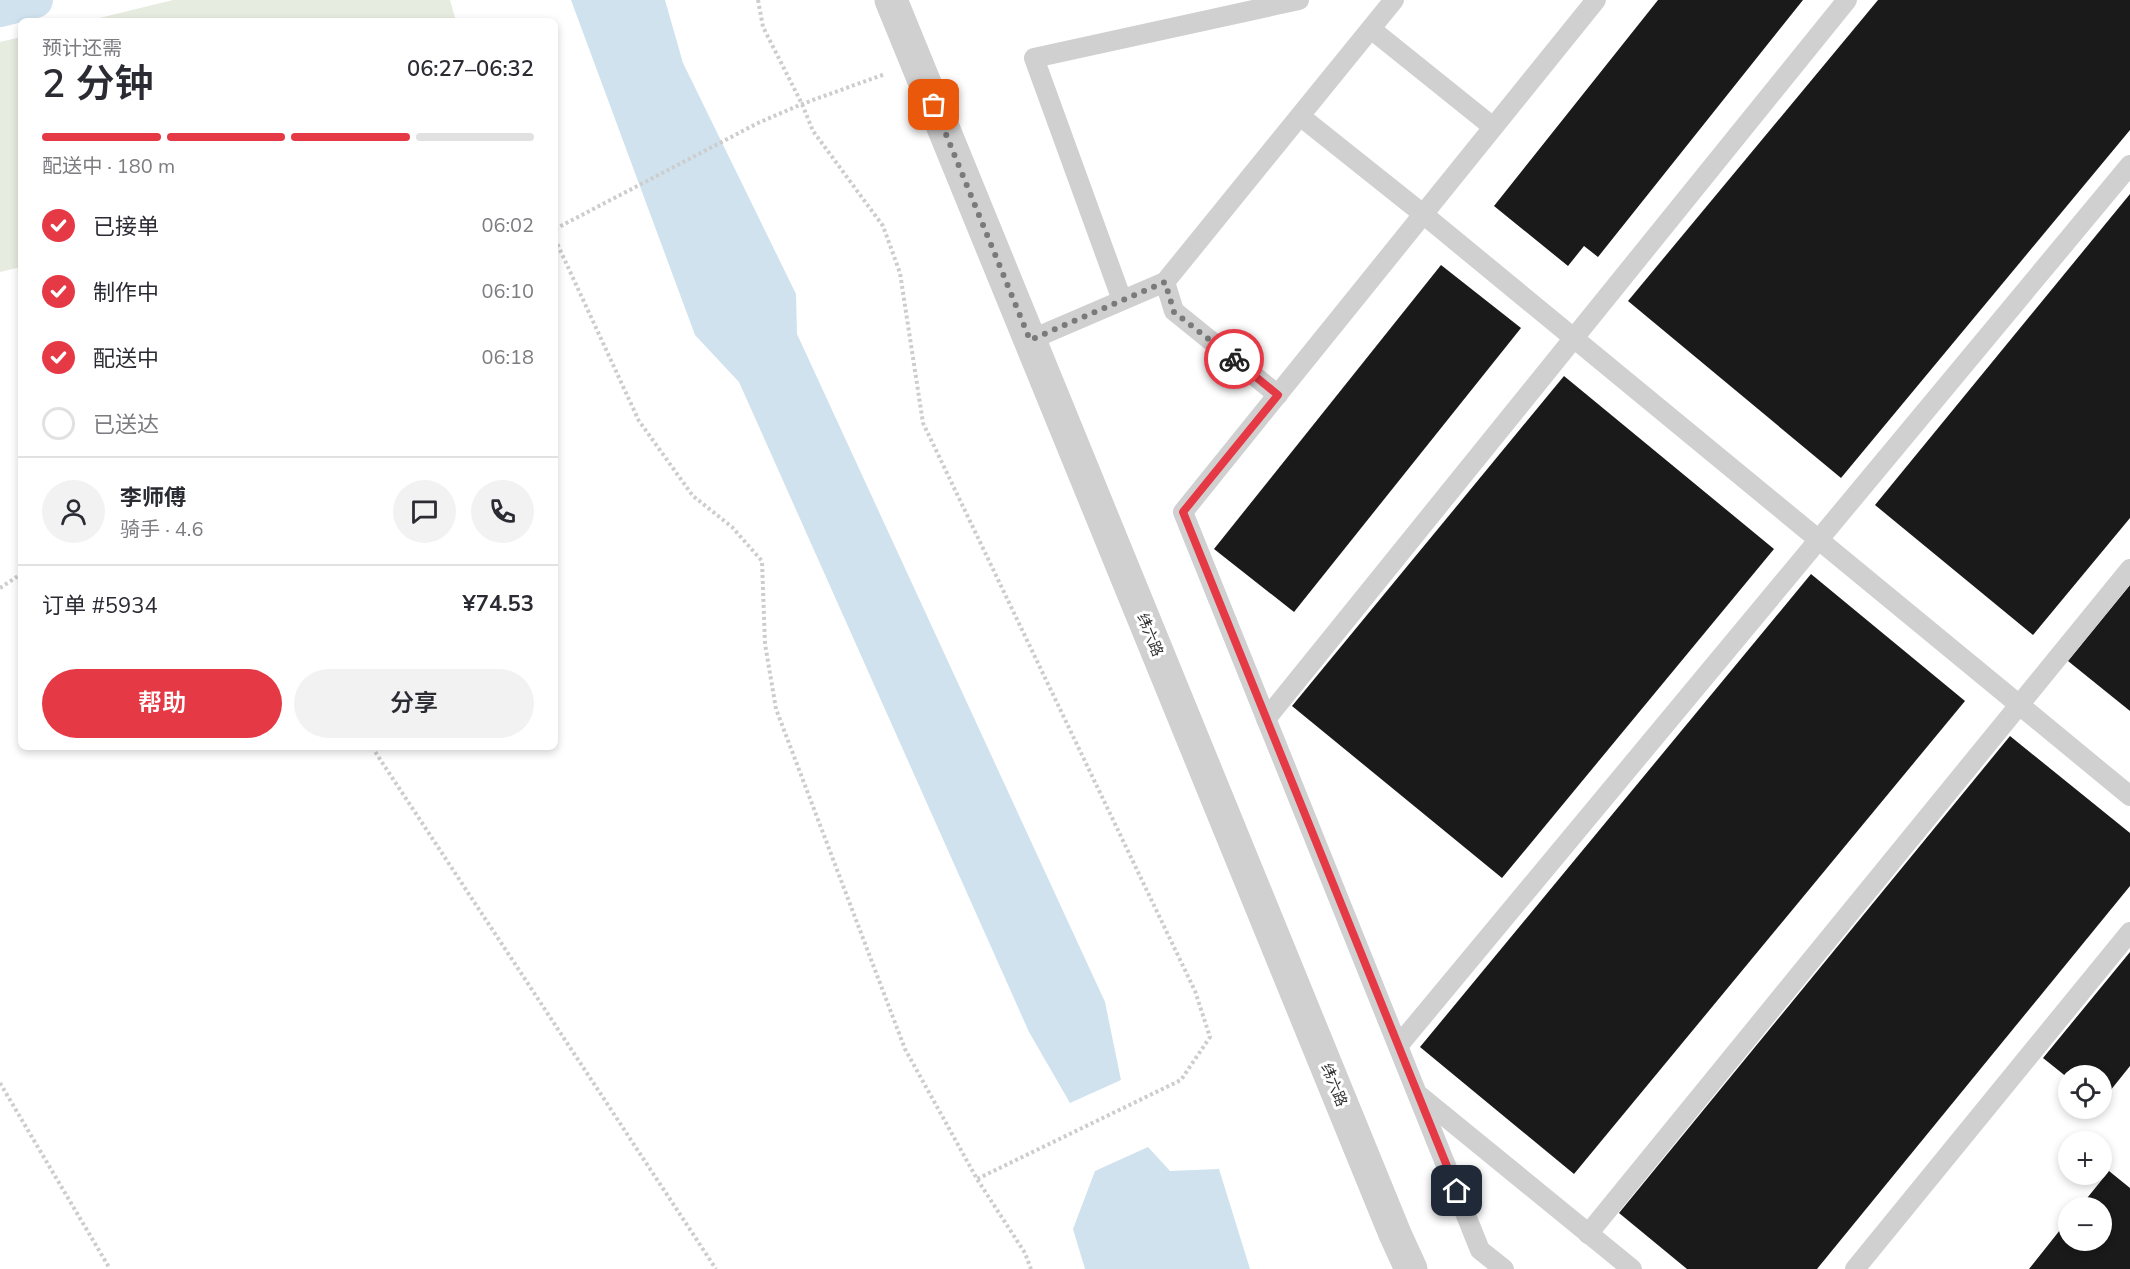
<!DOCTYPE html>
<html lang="zh">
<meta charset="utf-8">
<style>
body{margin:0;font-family:"Nunito Sans","Noto Sans SC",sans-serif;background:#f2f2f3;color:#2b2b33;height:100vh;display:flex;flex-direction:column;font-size:22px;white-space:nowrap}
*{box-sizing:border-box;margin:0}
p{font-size:20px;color:#7c7c81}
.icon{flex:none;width:33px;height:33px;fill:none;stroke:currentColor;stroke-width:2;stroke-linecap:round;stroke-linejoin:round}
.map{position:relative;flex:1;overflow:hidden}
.details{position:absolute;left:18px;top:18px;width:540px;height:732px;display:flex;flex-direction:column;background:#fff;border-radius:9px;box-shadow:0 3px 9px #0003}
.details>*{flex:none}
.tools{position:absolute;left:2058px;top:1065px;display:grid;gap:12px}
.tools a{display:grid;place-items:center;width:54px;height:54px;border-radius:50%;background:#fff;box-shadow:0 3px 9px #0003;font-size:30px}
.pin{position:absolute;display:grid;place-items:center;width:51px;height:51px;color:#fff;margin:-26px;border-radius:12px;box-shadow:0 3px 9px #0006}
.courier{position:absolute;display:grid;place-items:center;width:60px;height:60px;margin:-30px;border:4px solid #e63946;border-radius:50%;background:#fff;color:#222;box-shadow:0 2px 8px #0007}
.headline em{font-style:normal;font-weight:600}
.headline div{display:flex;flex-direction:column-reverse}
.headline{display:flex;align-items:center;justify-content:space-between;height:102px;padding:0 24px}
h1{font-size:39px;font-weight:600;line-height:45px}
.bar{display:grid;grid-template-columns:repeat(4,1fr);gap:9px 6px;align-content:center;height:72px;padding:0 24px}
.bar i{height:8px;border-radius:4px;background:#e1e1e2}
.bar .active{background:#e63946}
.bar p{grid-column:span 4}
.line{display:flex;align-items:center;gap:15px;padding:0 24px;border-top:2px solid #e1e1e2}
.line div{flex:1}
.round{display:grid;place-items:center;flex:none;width:63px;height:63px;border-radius:32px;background:#f2f2f3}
ol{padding:0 24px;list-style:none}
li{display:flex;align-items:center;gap:18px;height:66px}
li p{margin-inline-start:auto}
li .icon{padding:6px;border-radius:50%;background:#e63946;color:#fff;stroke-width:4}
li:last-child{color:#7c7c81}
li i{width:33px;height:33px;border:3px solid #e1e1e2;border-radius:50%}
.action{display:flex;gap:12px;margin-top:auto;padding:12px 24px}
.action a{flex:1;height:69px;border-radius:36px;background:#e63946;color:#fff;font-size:24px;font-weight:600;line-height:69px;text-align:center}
.action a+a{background:#f2f2f3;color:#2b2b33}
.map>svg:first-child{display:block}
.green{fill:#e6ecdf}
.water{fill:#cfe2ee}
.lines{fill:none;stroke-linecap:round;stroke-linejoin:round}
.canal{stroke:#cfe2ee;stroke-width:36}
.building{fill:#1a1a1a}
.path{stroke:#cdcdcd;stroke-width:4;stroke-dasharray:3 3;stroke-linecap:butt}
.service{stroke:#d0d0d0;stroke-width:20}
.minor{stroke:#d0d0d0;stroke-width:33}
.done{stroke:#7a7a7a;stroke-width:6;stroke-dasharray:0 10.8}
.route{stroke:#e63946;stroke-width:8}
.labels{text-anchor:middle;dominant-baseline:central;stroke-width:6;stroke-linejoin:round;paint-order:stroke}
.street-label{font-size:15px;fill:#333;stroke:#fff}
</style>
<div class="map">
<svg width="2130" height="1269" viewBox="0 0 2130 1269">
<rect width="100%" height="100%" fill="#fff"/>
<g class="green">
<polygon points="173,0 450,0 456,21 87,21"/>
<polygon points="21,37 21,267 0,272 0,42"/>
</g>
<g class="water">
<polygon points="571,0 665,0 683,63 796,294 797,334 1105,1002 1121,1080 1070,1103 1029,1032 739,382 695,335"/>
<polygon points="1148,1147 1170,1171 1219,1169 1250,1269 1085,1269 1073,1229 1095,1171"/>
</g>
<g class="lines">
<polyline class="canal" points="0,9 35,0"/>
</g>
<g class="building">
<polygon points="1658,0 1803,0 1598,257 1584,246 1568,266 1494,206"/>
<polygon points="1878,0 2130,0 2130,130 1841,478 1628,301"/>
<polygon points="2130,194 2130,518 2033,635 1875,505"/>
<polygon points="1441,265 1521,328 1294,612 1214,549"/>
<polygon points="1564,376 1774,549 1502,878 1292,706"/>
<polygon points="1811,574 1965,701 1574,1174 1420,1047"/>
<polygon points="2130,585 2130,711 2068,661"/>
<polygon points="2010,736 2130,833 2130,886 1817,1269 1687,1269 1619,1213"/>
<polygon points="2130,952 2130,1066 2102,1101 2102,1076 2068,1076 2068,1078 2043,1058"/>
<polygon points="2109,1171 2130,1188 2130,1269 2029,1269 2068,1220 2068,1240 2102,1240 2102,1208 2079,1208"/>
</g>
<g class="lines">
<g class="path">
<polyline points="758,0 763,27 802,104 813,131 883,226 900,273 923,423 1195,991 1210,1037 1181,1080 977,1179"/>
<polyline points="555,229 758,123 802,104 885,74"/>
<polyline points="555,239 639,421 693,496 732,527 762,561 765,644 776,709 905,1049 977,1179 1025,1253 1031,1269"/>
<polyline points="0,588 21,574"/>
<polyline points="372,747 716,1269"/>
<polyline points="0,1083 110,1269"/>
</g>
<g class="service">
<polyline points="1371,29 1493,127"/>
<polyline points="1300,116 1423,214 2130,796"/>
<polyline points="1165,282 1174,311 1278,395"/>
<polyline points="1122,300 1034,58 1299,0"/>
<polyline points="1030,340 1165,282 1394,0"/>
<polyline points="1266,719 1847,0"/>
<polyline points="1398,1046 2130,165"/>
<polyline points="1420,1096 1632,1269"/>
<polyline points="1588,1234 2130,569"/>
<polyline points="1504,1269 1480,1250 1183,512 1596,0"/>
<polyline points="1855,1269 2130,932"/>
</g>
<polyline class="minor" points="891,0 1395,1234 1411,1269"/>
</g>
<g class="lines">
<polyline class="done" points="934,105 1030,340 1165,282 1174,312 1234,359"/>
<polyline class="route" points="1234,359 1278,395 1183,512 1457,1191"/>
</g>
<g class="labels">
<g class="street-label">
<text transform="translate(1150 635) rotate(68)">纬六路</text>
<text transform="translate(1334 1085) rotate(68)">纬六路</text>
</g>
</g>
</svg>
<div class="tools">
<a><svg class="icon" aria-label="locate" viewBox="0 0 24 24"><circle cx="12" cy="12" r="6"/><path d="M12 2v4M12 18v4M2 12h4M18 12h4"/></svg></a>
<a>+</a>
<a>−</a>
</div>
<div class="pin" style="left:934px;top:105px;background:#ea580c"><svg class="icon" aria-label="bag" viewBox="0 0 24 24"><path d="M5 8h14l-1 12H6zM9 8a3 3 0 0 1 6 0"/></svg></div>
<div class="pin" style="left:1457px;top:1191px;background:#1f2937"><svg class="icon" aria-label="home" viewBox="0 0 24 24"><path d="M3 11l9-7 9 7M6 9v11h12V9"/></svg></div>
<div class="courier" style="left:1234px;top:359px"><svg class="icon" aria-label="bike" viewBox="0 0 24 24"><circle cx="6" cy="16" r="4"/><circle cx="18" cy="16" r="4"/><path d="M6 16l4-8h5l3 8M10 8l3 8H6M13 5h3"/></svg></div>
<section class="details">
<div class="headline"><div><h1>2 分钟</h1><p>预计还需</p></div><em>06:27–06:32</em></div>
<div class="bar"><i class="active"></i><i class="active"></i><i class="active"></i><i></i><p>配送中 · 180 m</p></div>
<ol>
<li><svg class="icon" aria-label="check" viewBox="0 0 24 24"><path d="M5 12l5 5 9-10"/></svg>已接单<p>06:02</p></li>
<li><svg class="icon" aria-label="check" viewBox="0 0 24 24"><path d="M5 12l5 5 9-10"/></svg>制作中<p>06:10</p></li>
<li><svg class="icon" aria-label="check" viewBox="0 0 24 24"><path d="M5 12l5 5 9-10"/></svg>配送中<p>06:18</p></li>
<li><i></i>已送达</li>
</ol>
<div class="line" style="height:108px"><a class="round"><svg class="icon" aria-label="person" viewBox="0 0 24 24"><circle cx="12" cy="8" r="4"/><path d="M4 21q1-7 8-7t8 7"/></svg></a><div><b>李师傅</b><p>骑手 · 4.6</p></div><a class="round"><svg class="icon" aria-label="chat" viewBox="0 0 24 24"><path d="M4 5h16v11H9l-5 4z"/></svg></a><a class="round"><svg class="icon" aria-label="phone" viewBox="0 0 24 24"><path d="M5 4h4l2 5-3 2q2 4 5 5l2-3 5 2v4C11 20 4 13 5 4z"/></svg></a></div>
<div class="line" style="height:78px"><div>订单 #5934</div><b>¥74.53</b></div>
<div class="action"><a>帮助</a><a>分享</a></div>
</section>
</div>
